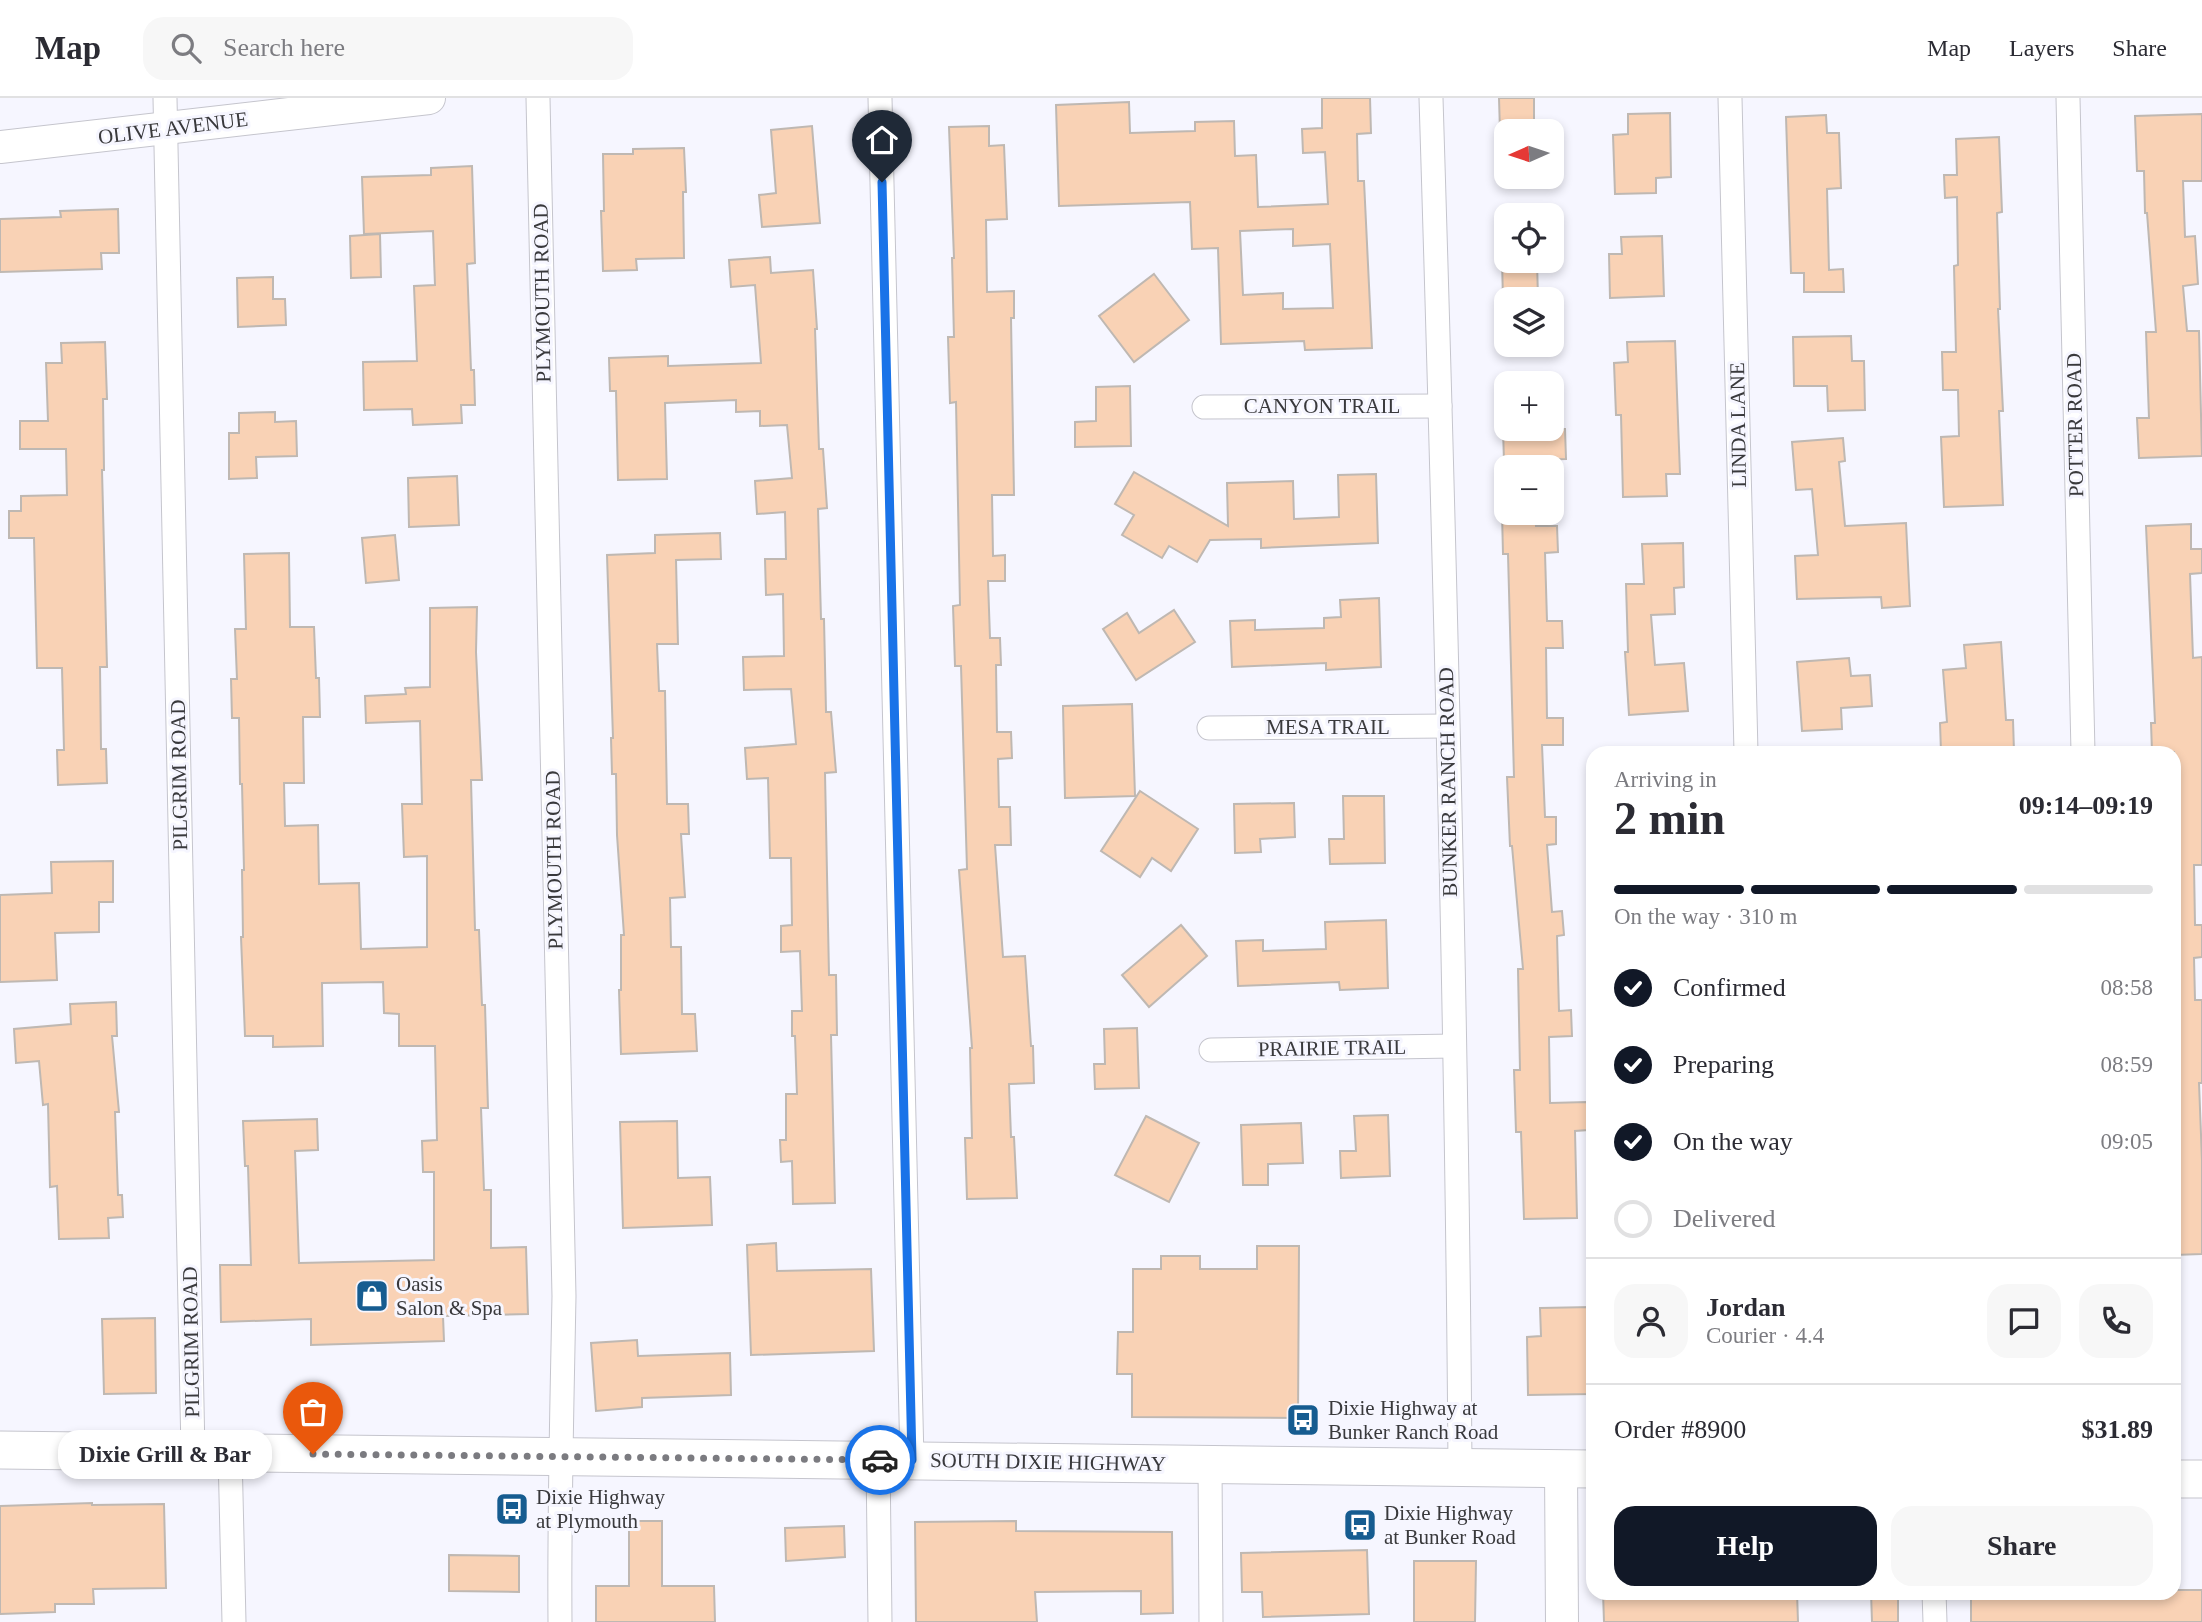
<!DOCTYPE html>
<meta charset="utf-8">
<style>
body{margin:0;font-family:Georgia,serif;background:#f7f7f7;color:#2b2b33;height:100vh;display:flex;flex-direction:column;font-size:26px;white-space:nowrap}
*{box-sizing:border-box;margin:0}
p{font-size:23px;color:#7c7c81}
.icon{flex:none;width:38px;height:38px;fill:none;stroke:currentColor;stroke-width:2;stroke-linecap:round;stroke-linejoin:round}
.map{position:relative;flex:1;overflow:hidden}
.side{position:absolute;left:1586px;top:648px;width:595px;height:854px;display:flex;flex-direction:column;background:#fff;border-radius:21px;box-shadow:0 4px 10px #0003}
.side>*{flex:none}
.needle{width:46px;rotate:267deg}
.buttons{position:absolute;left:1494px;top:21px;display:grid;gap:14px}
.buttons a{display:grid;place-items:center;width:70px;height:70px;border-radius:14px;background:#fff;box-shadow:0 4px 10px #0003;font-size:35px}
.pin{position:absolute;display:grid;place-items:center;width:60px;height:60px;color:#fff;margin:-72px -30px;border-radius:50% 50% 50% 0;rotate:-45deg;box-shadow:0 0 7px #0007}
.pin .icon{rotate:45deg}
.courier{position:absolute;display:grid;place-items:center;width:70px;height:70px;margin:-35px;border:5px solid #1a73e8;border-radius:50%;background:#fff;color:#222;box-shadow:0 2px 9px #0007}
.bubble{position:absolute;height:49px;border-radius:21px;background:#fff;box-shadow:0 4px 10px #0003;font-size:23px;font-weight:700;line-height:49px;text-align:center}
.overview em{font-style:normal;font-weight:700}
.overview div{display:flex;flex-direction:column-reverse}
.overview{display:flex;align-items:center;justify-content:space-between;height:119px;padding:0 28px}
h1{font-size:46px;font-weight:700;line-height:52px}
.bar{display:grid;grid-template-columns:repeat(4,1fr);gap:10px 7px;align-content:center;height:84px;padding:0 28px}
.bar i{height:9px;border-radius:5px;background:#e1e1e2}
.bar .current{background:#111827}
.bar p{grid-column:span 4}
.line{display:flex;align-items:center;gap:18px;padding:0 28px;border-top:2px solid #e1e1e2}
.line div{flex:1}
.round{display:grid;place-items:center;flex:none;width:74px;height:74px;border-radius:21px;background:#f7f7f7}
ol{padding:0 28px;list-style:none}
li{display:flex;align-items:center;gap:21px;height:77px}
li p{margin-inline-start:auto}
li .icon{padding:7px;border-radius:50%;background:#111827;color:#fff;stroke-width:4}
li:last-child{color:#7c7c81}
li i{width:38px;height:38px;border:4px solid #e1e1e2;border-radius:50%}
.button{display:flex;gap:14px;margin-top:auto;padding:14px 28px}
.button a{flex:1;height:80px;border-radius:21px;background:#111827;color:#fff;font-size:28px;font-weight:700;line-height:80px;text-align:center}
.button a+a{background:#f7f7f7;color:#2b2b33}
header{display:flex;align-items:center;gap:42px;box-sizing:border-box;height:98px;padding:0 35px;background:#fff;border-bottom:2px solid #e1e1e2}
header strong{font-size:33px}
nav{display:flex;gap:38px;margin-inline-start:auto;font-size:24px}
.search{width:490px;height:63px;background:#f7f7f7;display:flex;align-items:center;gap:18px;box-sizing:border-box;padding:0 24px;border-radius:21px;color:#7c7c81;font-size:26px}
.map>svg:first-child{display:block}
.building{fill:#f9d2b5;stroke:#bfb8b2;stroke-width:2;fill-rule:evenodd}
.lines{fill:none;stroke-linecap:round;stroke-linejoin:round}
.street-casing{stroke:#c5c5cd;stroke-width:25}
.secondary-casing{stroke:#c5c5cd;stroke-width:34}
.primary-casing{stroke:#c5c5cd;stroke-width:39}
.street{stroke:#fff;stroke-width:23}
.secondary{stroke:#fff;stroke-width:32}
.primary{stroke:#fff;stroke-width:37}
.done{stroke:#7b7b80;stroke-width:7;stroke-dasharray:0 12.6}
.route{stroke:#1a73e8;stroke-width:9}
.labels{text-anchor:middle;dominant-baseline:central;stroke-width:6;stroke-linejoin:round;paint-order:stroke}
.street-label{font-size:21px;fill:#39393c;stroke:#f6f6ff}
.poi-label{font-size:21px;fill:#39393c;stroke:#f6f6ff;text-anchor:start}
</style>
<header>
<strong>Map</strong>
<div class="search"><svg class="icon" aria-label="search" viewBox="0 0 24 24"><circle cx="10" cy="10" r="6"/><path d="M15 15l6 6"/></svg>Search here</div>
<nav><a>Map</a><a>Layers</a><a>Share</a></nav>
</header>
<div class="map">
<svg width="2202" height="1524" viewBox="0 0 2202 1524">
<rect width="100%" height="100%" fill="#f6f6ff"/>
<g class="building">
<path d="M1322 0H1370L1371 35 1357 36 1358 83H1364L1372 250 1305 252 1304 243 1221 246 1218 150 1192 151 1190 104 1059 108 1056 7 1129 4 1130 35 1195 33V24L1234 23 1235 58 1256 57 1258 109 1328 106 1325 54 1303 55 1302 31 1322 30ZM1293 131V148L1330 146 1333 210 1283 211V195L1243 197 1240 133Z"/>
<polygon points="1499,0 1534,0 1534,33 1500,33"/>
<polygon points="1670,15 1671,79 1656,80 1656,95 1615,96 1613,37 1628,36 1628,16"/>
<polygon points="2202,16 2202,83 2183,83 2185,139 2195,138 2198,186 2183,188 2187,233 2199,233 2202,358 2139,360 2137,320 2149,320 2146,234 2156,234 2147,115 2145,115 2144,73 2137,73 2135,18"/>
<polygon points="1826,17 1827,35 1839,35 1841,90 1827,91 1829,172 1843,171 1844,194 1804,194 1804,175 1791,175 1786,19"/>
<polygon points="812,28 820,125 762,129 759,97 776,95 771,32"/>
<polygon points="989,28 989,48 1004,47 1007,121 986,122 987,194 1014,193 1014,220 1011,220 1014,397 992,397 993,458 1005,457 1005,483 988,483 990,540 1000,540 1001,567 996,567 997,634 1011,634 1012,660 998,661 999,709 1010,709 1011,747 995,747 1003,859 1025,858 1031,948 1033,948 1034,985 1009,986 1011,1039 1014,1039 1017,1100 967,1101 965,1040 972,1040 970,950 972,950 959,772 967,771 961,568 955,568 953,508 960,507 956,304 950,305 948,239 954,239 952,160 954,160 949,29"/>
<polygon points="1999,39 2002,114 1997,115 2000,211 1998,211 2003,313 1999,313 2003,407 1944,409 1941,339 1959,338 1958,292 1943,292 1942,254 1956,254 1954,168 1958,167 1957,99 1945,100 1944,77 1957,77 1956,41"/>
<polygon points="684,50 686,94 683,94 684,160 636,161 637,172 603,173 601,113 604,113 603,56 633,56 633,51"/>
<polygon points="472,68 475,165 467,166 471,272 474,272 475,307 461,307 462,325 413,327 412,311 364,312 363,264 417,263 414,188 435,187 433,133 364,136 362,79 431,77 431,70"/>
<polygon points="118,111 119,155 101,155 102,171 0,174 0,121 61,119 60,113"/>
<polygon points="380,136 381,179 351,180 350,138"/>
<polygon points="1662,138 1664,198 1610,200 1609,156 1622,156 1621,139"/>
<polygon points="770,159 771,175 813,172 817,231 815,231 819,351 823,351 827,410 818,411 821,521 824,521 826,614 831,614 836,674 825,675 829,877 836,877 837,937 831,937 835,1105 793,1106 792,1063 781,1064 780,1042 786,1042 786,996 797,996 795,938 792,938 792,913 802,913 800,853 781,854 781,828 792,827 791,760 770,760 768,680 747,681 745,650 796,646 791,591 744,592 743,559 784,558 783,496 766,497 765,461 786,461 785,414 757,416 755,383 792,380 787,327 760,328 760,313 736,314 736,302 665,305 667,381 618,382 616,293 610,293 609,260 668,258 668,268 761,265 755,187 731,189 729,162"/>
<polygon points="1502,163 1537,163 1538,201 1503,201"/>
<polygon points="1154,176 1189,222 1134,264 1099,218"/>
<polygon points="273,179 273,201 285,201 286,227 238,229 237,180"/>
<polygon points="1851,238 1852,263 1864,263 1865,312 1828,313 1827,288 1794,288 1793,239"/>
<polygon points="1675,243 1680,376 1666,376 1667,398 1623,399 1621,317 1616,317 1614,265 1628,264 1627,244"/>
<polygon points="105,244 107,301 103,301 104,372 102,372 107,569 100,569 101,651 106,651 107,685 58,687 57,652 64,652 62,570 37,570 34,440 9,440 9,413 21,413 21,398 67,397 66,351 20,351 20,323 48,323 46,265 62,265 61,245"/>
<polygon points="1130,288 1131,348 1075,349 1075,324 1096,323 1096,289"/>
<polygon points="275,314 275,324 296,323 297,358 256,359 257,380 229,381 229,335 239,335 239,315"/>
<polygon points="1503,331 1565,331 1566,361 1504,363"/>
<polygon points="1843,340 1845,363 1839,364 1845,428 1906,425 1910,508 1882,510 1881,499 1797,501 1795,458 1818,457 1812,391 1796,392 1792,344"/>
<polygon points="1134,374 1228,428 1227,385 1293,383 1294,421 1339,419 1338,377 1376,376 1378,445 1261,450 1261,441 1210,442 1197,464 1169,448 1162,460 1122,437 1134,417 1115,406"/>
<polygon points="457,378 459,427 409,429 408,380"/>
<polygon points="1502,415 1536,415 1536,428 1557,428 1558,454 1545,455 1547,523 1562,523 1563,550 1546,550 1547,620 1563,620 1563,647 1542,647 1545,719 1556,719 1556,746 1547,747 1552,814 1562,813 1564,837 1557,838 1559,913 1571,912 1572,938 1549,939 1550,1005 1587,1004 1588,1032 1575,1033 1577,1120 1524,1121 1521,1034 1516,1034 1514,972 1520,972 1518,871 1523,871 1512,748 1510,748 1507,679 1514,679 1508,456 1503,456"/>
<polygon points="2191,426 2191,451 2202,451 2202,475 2190,476 2193,560 2202,559 2202,767 2194,767 2195,827 2202,827 2202,859 2194,860 2195,902 2202,902 2202,985 2199,985 2202,1062 2202,1156 2174,1157 2174,654 2152,654 2151,625 2155,625 2146,428"/>
<polygon points="720,435 721,461 676,462 678,546 657,546 659,593 665,593 667,706 688,706 689,736 681,736 685,799 670,800 671,849 681,849 682,916 695,916 697,953 621,956 619,892 621,892 621,837 624,837 617,737 616,676 612,676 611,640 613,640 607,457 655,455 655,437"/>
<polygon points="395,437 399,482 366,485 362,440"/>
<polygon points="1683,445 1684,489 1674,490 1675,516 1651,517 1655,567 1684,565 1688,613 1629,617 1625,554 1628,554 1626,486 1644,486 1642,446"/>
<polygon points="289,455 290,529 314,529 316,580 319,580 320,619 303,619 304,685 284,685 285,728 318,727 319,786 359,785 361,851 427,849 427,758 404,759 402,706 422,706 420,623 366,625 365,598 406,596 405,590 430,589 430,510 477,509 476,554 482,682 471,682 475,832 479,832 482,907 485,907 488,1010 481,1010 484,1092 491,1092 491,1150 526,1149 528,1216 443,1218 444,1243 311,1247 311,1221 221,1224 220,1167 251,1167 248,1068 245,1068 243,1023 317,1021 318,1052 295,1053 299,1165 434,1162 434,1074 423,1074 422,1043 437,1042 435,948 399,948 399,916 384,915 383,884 322,885 323,948 273,949 273,938 245,938 241,839 243,839 242,772 244,772 242,686 240,686 239,620 232,620 231,581 237,581 235,531 246,531 244,456"/>
<polygon points="1379,500 1381,569 1326,572 1326,565 1232,569 1230,523 1255,522 1255,532 1324,530 1324,520 1341,519 1340,502"/>
<polygon points="1174,512 1195,544 1136,582 1103,531 1127,515 1139,535"/>
<polygon points="2001,544 2006,622 2013,622 2014,654 1941,654 1940,625 1947,624 1943,572 1966,570 1964,547"/>
<polygon points="1849,560 1851,578 1870,577 1872,608 1841,610 1842,631 1802,633 1797,564"/>
<polygon points="1132,606 1135,698 1065,700 1063,608"/>
<polygon points="1140,693 1198,731 1171,773 1152,760 1140,779 1101,753"/>
<polygon points="1343,698 1384,698 1385,765 1330,766 1329,741 1344,741"/>
<polygon points="1294,705 1295,739 1260,741 1261,754 1235,755 1234,706"/>
<polygon points="113,763 113,804 99,804 99,834 55,835 57,882 0,884 0,797 52,795 51,764"/>
<polygon points="1386,822 1388,890 1340,892 1339,884 1238,888 1236,843 1263,842 1263,853 1326,851 1325,824"/>
<polygon points="1181,827 1207,858 1149,909 1122,877"/>
<polygon points="116,904 117,938 112,938 119,1014 115,1014 118,1097 122,1097 123,1119 108,1120 109,1140 59,1141 57,1088 50,1089 48,1006 43,1007 39,963 16,965 14,931 71,926 70,906"/>
<polygon points="1137,930 1139,990 1095,991 1094,966 1105,966 1104,931"/>
<polygon points="1388,1017 1390,1078 1341,1080 1340,1053 1356,1053 1354,1018"/>
<polygon points="1146,1018 1199,1045 1169,1104 1115,1077"/>
<polygon points="677,1023 678,1080 710,1079 712,1127 623,1130 620,1024"/>
<polygon points="1301,1025 1303,1065 1268,1066 1268,1087 1243,1087 1241,1027"/>
<polygon points="776,1145 777,1173 871,1171 874,1253 751,1257 747,1147"/>
<polygon points="1257,1148 1299,1148 1298,1320 1132,1319 1132,1276 1117,1276 1118,1234 1133,1234 1133,1171 1161,1171 1161,1158 1200,1158 1200,1171 1257,1171"/>
<polygon points="1592,1209 1592,1296 1528,1297 1527,1239 1541,1238 1540,1210"/>
<polygon points="155,1220 156,1295 104,1296 102,1221"/>
<polygon points="637,1242 638,1258 730,1255 731,1297 642,1300 642,1309 596,1313 591,1245"/>
<polygon points="92,1405 92,1407 164,1406 166,1490 93,1491 94,1506 55,1506 55,1514 0,1516 0,1408"/>
<polygon points="629,1423 662,1423 662,1488 714,1488 715,1524 596,1524 596,1488 629,1488"/>
<polygon points="1016,1423 1016,1433 1172,1434 1173,1515 1141,1516 1141,1493 1035,1494 1037,1524 916,1524 915,1424"/>
<polygon points="844,1428 845,1459 786,1463 785,1430"/>
<polygon points="1367,1452 1369,1516 1263,1519 1262,1494 1242,1494 1241,1455"/>
<polygon points="449,1457 519,1458 519,1494 449,1493"/>
<polygon points="1414,1463 1476,1463 1475,1524 1414,1524"/>
<polygon points="2174,1492 2202,1492 2202,1524 1971,1524 1971,1494 2174,1494"/>
<polygon points="1603,1494 1797,1494 1798,1524 1604,1524"/>
<polygon points="1871,1494 1898,1494 1898,1524 1872,1524"/>
</g>
<g class="lines">
<defs>
<g id="street">
<polyline points="165,0 193,1354"/>
<path d="M538 0 564 1198C562 1307 559 1415 560 1524"/>
<polyline points="880,0 912,1362"/>
<path d="M1431 0C1445 456 1457 913 1460 1369"/>
<polyline points="1730,0 1746,654"/>
<polyline points="2068,0 2083,654"/>
<polyline points="1204,309 1440,308"/>
<polyline points="1209,630 1447,628"/>
<polyline points="1211,952 1454,948"/>
<polyline points="230,1355 234,1524"/>
<polyline points="878,1362 880,1524"/>
<polyline points="1210,1366 1211,1524"/>
<polyline points="1934,1494 1935,1524"/>
</g>
<g id="secondary">
<polyline points="0,49 429,0"/>
<polyline points="1561,1370 1562,1524"/>
</g>
<g id="primary">
<polyline points="0,1352 1592,1371"/>
<polyline points="2174,1381 2202,1381"/>
</g>
</defs>
<use href="#street" class="street-casing"/>
<use href="#secondary" class="secondary-casing"/>
<use href="#primary" class="primary-casing"/>
<use href="#street" class="street"/>
<use href="#secondary" class="secondary"/>
<use href="#primary" class="primary"/>
</g>
<g class="lines">
<polyline class="done" points="313,1356 880,1362"/>
<polyline class="route" points="880,1362 912,1362 882,84"/>
</g>
<defs>
<symbol id="shop-square" viewBox="-11 -11 22 22"><rect x="-9" y="-9" width="18" height="18" rx="4" fill="#165c90" stroke="#f6f6ff"/><path d="M-5-2.5h2.3a2.7 3.5 0 0 1 5.4 0H5L5.5 6h-11ZM-1.5-2.5h3a1.5 2.3 0 0 0-3 0Z" fill="#fff"/></symbol>
<symbol id="bus-square" viewBox="-11 -11 22 22"><rect x="-9" y="-9" width="18" height="18" rx="4" fill="#165c90" stroke="#f6f6ff"/><path d="M-5-6H5V4H4V6H2V4H-2V6H-4V4H-5ZM-3.5-4V0h7V-4ZM-3.5 1.2v1.5H-2V1.2ZM2 1.2v1.5H3.5V1.2Z" fill="#fff"/></symbol>
</defs>
<g fill-rule="evenodd">
<use href="#shop-square" x="353" y="1179" width="38" height="38"/>
<use href="#bus-square" x="1284" y="1303" width="38" height="38"/>
<use href="#bus-square" x="493" y="1392" width="38" height="38"/>
<use href="#bus-square" x="1341" y="1408" width="38" height="38"/>
</g>
<g class="labels">
<g class="street-label">
<text transform="translate(173 30) rotate(-7)">OLIVE AVENUE</text>
<text transform="translate(542 195) rotate(-91)">PLYMOUTH ROAD</text>
<text x="1322" y="308">CANYON TRAIL</text>
<text transform="translate(1738 327) rotate(-91)">LINDA LANE</text>
<text transform="translate(2075 327) rotate(-91)">POTTER ROAD</text>
<text x="1328" y="629">MESA TRAIL</text>
<text transform="translate(179 677) rotate(-91)">PILGRIM ROAD</text>
<text transform="translate(1448 684) rotate(-91)">BUNKER RANCH ROAD</text>
<text transform="translate(554 762) rotate(-91)">PLYMOUTH ROAD</text>
<text transform="translate(1332 950) rotate(-1)">PRAIRIE TRAIL</text>
<text transform="translate(191 1244) rotate(-91)">PILGRIM ROAD</text>
<text transform="translate(1048 1364) rotate(1)">SOUTH DIXIE HIGHWAY</text>
</g>
<g class="poi-label">
<text x="396" y="1186">Oasis<tspan x="396" dy="24">Salon &amp; Spa</tspan></text>
<text x="1328" y="1310">Dixie Highway at<tspan x="1328" dy="24">Bunker Ranch Road</tspan></text>
<text x="536" y="1399">Dixie Highway<tspan x="536" dy="24">at Plymouth</tspan></text>
<text x="1384" y="1415">Dixie Highway<tspan x="1384" dy="24">at Bunker Road</tspan></text>
</g>
</g>
</svg>
<div class="buttons">
<a><svg class="needle" viewBox="-14 -14 28 28"><path d="M0-13l5 13h-10z" fill="#e53935"/><path d="M0 13l5-13h-10z" fill="#7c7c81"/></svg></a>
<a><svg class="icon" aria-label="locate" viewBox="0 0 24 24"><circle cx="12" cy="12" r="6"/><path d="M12 2v4M12 18v4M2 12h4M18 12h4"/></svg></a>
<a><svg class="icon" aria-label="layers" viewBox="0 0 24 24"><path d="M12 4l9 5-9 5-9-5zM3 14l9 5 9-5"/></svg></a>
<a>+</a>
<a>−</a>
</div>
<div class="pin" style="left:313px;top:1356px;background:#ea580c"><svg class="icon" aria-label="bag" viewBox="0 0 24 24"><path d="M5 8h14l-1 12H6zM9 8a3 3 0 0 1 6 0"/></svg></div>
<div class="pin" style="left:882px;top:84px;background:#1f2937"><svg class="icon" aria-label="home" viewBox="0 0 24 24"><path d="M3 11l9-7 9 7M6 9v11h12V9"/></svg></div>
<div class="courier" style="left:880px;top:1362px"><svg class="icon" aria-label="car" viewBox="0 0 24 24"><path d="M5 17H2v-5l4-1 3-4h7l3 4 3 1v5h-3M9 17h6M6 11h13"/><circle cx="7" cy="17" r="2"/><circle cx="17" cy="17" r="2"/></svg></div>
<div class="bubble" style="left:58px;top:1332px;width:214px">Dixie Grill &amp; Bar</div>
<section class="side">
<div class="overview"><div><h1>2 min</h1><p>Arriving in</p></div><em>09:14–09:19</em></div>
<div class="bar"><i class="current"></i><i class="current"></i><i class="current"></i><i></i><p>On the way · 310 m</p></div>
<ol>
<li><svg class="icon" aria-label="check" viewBox="0 0 24 24"><path d="M5 12l5 5 9-10"/></svg>Confirmed<p>08:58</p></li>
<li><svg class="icon" aria-label="check" viewBox="0 0 24 24"><path d="M5 12l5 5 9-10"/></svg>Preparing<p>08:59</p></li>
<li><svg class="icon" aria-label="check" viewBox="0 0 24 24"><path d="M5 12l5 5 9-10"/></svg>On the way<p>09:05</p></li>
<li><i></i>Delivered</li>
</ol>
<div class="line" style="height:126px"><a class="round"><svg class="icon" aria-label="person" viewBox="0 0 24 24"><circle cx="12" cy="8" r="4"/><path d="M4 21q1-7 8-7t8 7"/></svg></a><div><b>Jordan</b><p>Courier · 4.4</p></div><a class="round"><svg class="icon" aria-label="chat" viewBox="0 0 24 24"><path d="M4 5h16v11H9l-5 4z"/></svg></a><a class="round"><svg class="icon" aria-label="phone" viewBox="0 0 24 24"><path d="M5 4h4l2 5-3 2q2 4 5 5l2-3 5 2v4C11 20 4 13 5 4z"/></svg></a></div>
<div class="line" style="height:91px"><div>Order #8900</div><b>$31.89</b></div>
<div class="button"><a>Help</a><a>Share</a></div>
</section>
</div>
